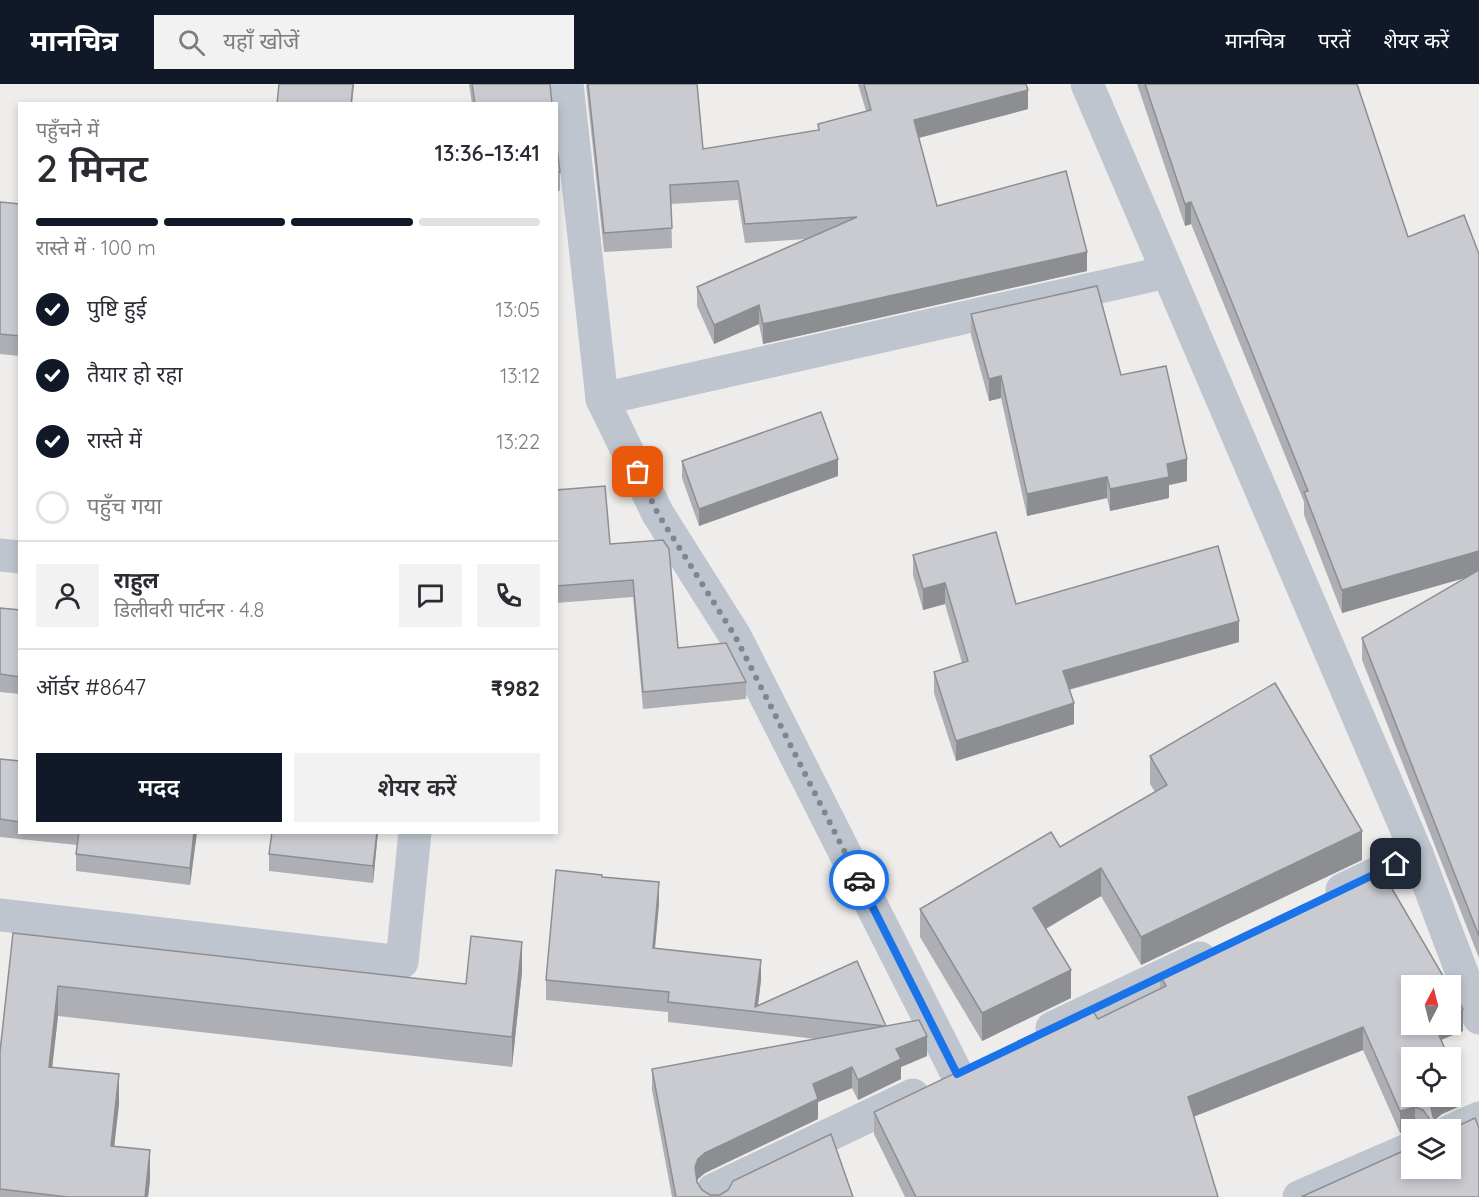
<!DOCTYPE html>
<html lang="hi">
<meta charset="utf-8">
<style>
body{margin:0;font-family:Quicksand,"Noto Sans Devanagari",sans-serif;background:#f2f2f3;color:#2b2b33;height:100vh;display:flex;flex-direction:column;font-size:22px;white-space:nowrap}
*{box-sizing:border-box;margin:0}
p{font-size:20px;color:#7c7c81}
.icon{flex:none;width:33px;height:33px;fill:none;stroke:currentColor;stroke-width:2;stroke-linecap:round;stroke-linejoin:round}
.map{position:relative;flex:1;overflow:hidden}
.side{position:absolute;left:18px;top:18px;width:540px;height:732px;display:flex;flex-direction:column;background:#fff;border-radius:0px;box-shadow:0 3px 9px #0003}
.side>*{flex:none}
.needle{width:39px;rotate:7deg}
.tools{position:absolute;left:1401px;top:891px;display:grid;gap:12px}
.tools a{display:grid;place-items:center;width:60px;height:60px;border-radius:0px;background:#fff;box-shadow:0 3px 9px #0003;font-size:30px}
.pin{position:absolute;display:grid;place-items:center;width:51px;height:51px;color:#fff;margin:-26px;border-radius:12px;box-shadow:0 3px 9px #0006}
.courier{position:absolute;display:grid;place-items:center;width:60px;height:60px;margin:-30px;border:4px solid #1a73e8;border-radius:50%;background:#fff;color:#222;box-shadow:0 2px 8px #0007}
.head em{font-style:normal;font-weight:600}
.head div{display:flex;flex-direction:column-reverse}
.head{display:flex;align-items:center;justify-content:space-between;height:102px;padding:0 18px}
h1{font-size:39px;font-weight:600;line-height:45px}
.bar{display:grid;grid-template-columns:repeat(4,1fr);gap:9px 6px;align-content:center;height:72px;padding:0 18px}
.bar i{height:8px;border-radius:4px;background:#e1e1e2}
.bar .selected{background:#111827}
.bar p{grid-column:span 4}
.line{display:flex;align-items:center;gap:15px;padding:0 18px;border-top:2px solid #e1e1e2}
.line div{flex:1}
.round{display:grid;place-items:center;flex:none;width:63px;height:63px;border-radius:0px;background:#f2f2f3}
ol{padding:0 18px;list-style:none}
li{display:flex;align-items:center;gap:18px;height:66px}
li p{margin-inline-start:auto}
li .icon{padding:6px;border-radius:50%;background:#111827;color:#fff;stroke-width:4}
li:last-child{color:#7c7c81}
li i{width:33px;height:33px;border:3px solid #e1e1e2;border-radius:50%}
.action{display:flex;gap:12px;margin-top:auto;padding:12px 18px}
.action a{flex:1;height:69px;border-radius:0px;background:#111827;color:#fff;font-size:24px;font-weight:600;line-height:69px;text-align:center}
.action a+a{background:#f2f2f3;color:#2b2b33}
header{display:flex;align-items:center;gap:36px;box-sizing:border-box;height:84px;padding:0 30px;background:#111827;color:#fff}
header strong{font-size:28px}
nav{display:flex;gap:33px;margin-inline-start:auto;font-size:21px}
.search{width:420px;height:54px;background:#f2f2f3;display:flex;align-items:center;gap:15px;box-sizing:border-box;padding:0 21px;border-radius:0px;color:#7c7c81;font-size:22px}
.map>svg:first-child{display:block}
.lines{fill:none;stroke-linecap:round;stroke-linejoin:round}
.minor{stroke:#bec5ce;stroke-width:33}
.wall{fill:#aeafb4}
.shaded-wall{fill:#8d8e92}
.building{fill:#cacbd1;stroke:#8d8e92;stroke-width:1.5}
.done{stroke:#81868c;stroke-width:6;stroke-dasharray:0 10.8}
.route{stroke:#1a73e8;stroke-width:8}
</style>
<header>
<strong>मानचित्र</strong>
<div class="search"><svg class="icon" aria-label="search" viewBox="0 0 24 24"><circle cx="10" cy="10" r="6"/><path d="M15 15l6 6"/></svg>यहाँ खोजें</div>
<nav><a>मानचित्र</a><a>परतें</a><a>शेयर करें</a></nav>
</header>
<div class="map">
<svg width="1479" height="1113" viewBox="0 0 1479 1113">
<rect width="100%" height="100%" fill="#efedec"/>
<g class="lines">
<g class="minor">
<polyline points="567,0 602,315 658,430 735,552 957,990"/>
<polyline points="1087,0 1417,770 1479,934"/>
<polyline points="602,315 1167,188"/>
<polyline points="0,471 20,473"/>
<polyline points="1342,806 1417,770"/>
<polyline points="0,831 402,878 415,748"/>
<polyline points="1052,944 1200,874"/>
<polyline points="1450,1047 1479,1034"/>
<polyline points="715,1113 713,1106 913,1011"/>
<polyline points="1299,1113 1412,1064"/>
</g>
</g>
<g class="wall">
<polygon points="469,0 550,0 552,20 472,20"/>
<polygon points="586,0 697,0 703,65 818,46 818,40 866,27 858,0 1026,0 1028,25 919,54 937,122 1087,187 763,260 759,240 714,260 697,222 697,203 806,155 745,159 738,116 671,120 672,164 604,168"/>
<polygon points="1137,0 1357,0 1408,153 1479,170 1479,874 1362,576 1362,554 1466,493 1342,529 1304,431 1304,418 1231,238 1191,140 1185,142"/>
<polygon points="556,56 560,88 560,107 556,107"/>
<polygon points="0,118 20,120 20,272 0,270"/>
<polygon points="971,230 1121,291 1187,397 1169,401 1169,414 1110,427 1107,414 1027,432 1001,314 989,317 971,251"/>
<polygon points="682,377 838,392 699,442 682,394"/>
<polygon points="556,406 610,460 678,564 746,598 746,615 643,625 633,513 556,519"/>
<polygon points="913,471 1016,520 1239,558 1069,606 1074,640 956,677 934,609 934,588 962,579 945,520 923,526 913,491"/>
<polygon points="0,524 20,526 20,610 0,608"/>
<polygon points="1150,672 1362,776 1141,881 1101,812 1046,845 1071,914 982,957 920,853 920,825 1060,763 1155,708 1150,700"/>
<polygon points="0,675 20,677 20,748 197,748 190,801 76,787 76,770 77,761 0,753"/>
<polygon points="378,748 373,799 269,787 269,770"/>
<polygon points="1381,786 1449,902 1412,902 1412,940 1450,940 1450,903 1463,925 1463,947 1441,956 1449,974 1412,974 1412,1012 1450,1012 1450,978 1460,1000 1460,1022 1442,1030 1435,1035 1440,1040 1449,1043 1458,1042 1475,1034 1479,1044 1479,1113 1301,1113 1412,1063 1412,1084 1450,1084 1450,1046 1412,1046 1400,1049 1363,966 1194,1032 1218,1113 905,1113 874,1050 874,1028 1091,924 1098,935 1160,906 1160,891"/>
<polygon points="602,793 659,819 655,864 761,896 758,922 886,942 927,972 901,983 901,995 858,1016 852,1004 818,1018 818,1035 705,1089 698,1095 697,1097 702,1106 710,1111 853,1113 672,1113 652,1006 652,985 816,955 668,938 668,928 546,916 546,896"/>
<polygon points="13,849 466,900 522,888 512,983 58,932 52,983 119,1020 114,1062 150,1096 148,1113 0,1113 0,968"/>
</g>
<g class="shaded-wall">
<polygon points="353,0 354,0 352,20 351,20"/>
<polygon points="1028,6 1028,25 914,55 914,36"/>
<polygon points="1191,118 1191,140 1185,142 1185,120"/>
<polygon points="1087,168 1087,187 763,260 763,240"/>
<polygon points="759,221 759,240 714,260 714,241"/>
<polygon points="1001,292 1001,314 989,317 989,295"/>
<polygon points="838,375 838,392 699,442 699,425"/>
<polygon points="1187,375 1187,397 1169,401 1169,414 1110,427 1110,405 1167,380"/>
<polygon points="1107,393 1107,414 1027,432 1027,410"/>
<polygon points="1479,467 1479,490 1342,529 1342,506"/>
<polygon points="945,499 945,520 923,526 923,505"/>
<polygon points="1239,537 1239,558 1063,607 1063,587"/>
<polygon points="1074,619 1074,640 956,677 956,657"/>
<polygon points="1362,747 1362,776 1141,881 1141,853"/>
<polygon points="194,748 197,748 190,801 190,784"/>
<polygon points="377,748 378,748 373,799 373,782"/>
<polygon points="1101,784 1101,812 1033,852 1033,824"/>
<polygon points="659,798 659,819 653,884 653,864"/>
<polygon points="522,858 522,888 512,983 512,953"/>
<polygon points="761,876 761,896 757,928 755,923"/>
<polygon points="1071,886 1071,914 982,957 982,929"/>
<polygon points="58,902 58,932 49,1012 49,983"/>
<polygon points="1463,925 1463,947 1433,959 1433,940 1450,940 1450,930"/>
<polygon points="1363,943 1363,966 1188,1035 1188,1013"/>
<polygon points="927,952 927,972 901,983 901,995 858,1016 858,996 896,965"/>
<polygon points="852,983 852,1004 818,1018 818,1035 705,1089 698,1095 695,1103 695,1083 698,1075 705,1069 813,1000"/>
<polygon points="119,990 119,1020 111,1091 111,1062"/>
<polygon points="1460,1000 1460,1022 1442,1030 1435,1036 1431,1046 1431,1023 1435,1013 1436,1012 1450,1012 1450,1004"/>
<polygon points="1415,1023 1415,1046 1400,1049 1400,1027"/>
<polygon points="150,1066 150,1096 148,1113 145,1113"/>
</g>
<g class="building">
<polygon points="279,0 353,0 351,20 277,20"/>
<polygon points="472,0 550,0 552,20 475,20"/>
<polygon points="588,0 697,0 703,65 819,46 818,40 871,26 864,0 1026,0 1028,6 914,36 937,122 1066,87 1087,168 763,240 759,221 714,241 697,203 857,133 745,140 738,97 670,101 672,144 604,149"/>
<polygon points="1145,0 1357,0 1408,153 1464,131 1479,170 1479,467 1342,506 1304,408 1308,407 1231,216 1191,118 1185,120"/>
<polygon points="556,56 560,88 556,88"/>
<polygon points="0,118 20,120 20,252 0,250"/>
<polygon points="1097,202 1121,291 1166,282 1187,375 1167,380 1169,393 1110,405 1107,393 1027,410 1001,292 989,295 971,230"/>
<polygon points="821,328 838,375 699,425 682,377"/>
<polygon points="605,402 610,460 663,456 669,465 678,564 726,559 746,598 643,608 633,496 556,502 556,406"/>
<polygon points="996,448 1016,520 1218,462 1239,537 1063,587 1074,619 956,657 934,588 968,577 945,499 923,505 913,471"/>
<polygon points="1479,486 1479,852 1362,554"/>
<polygon points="0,524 20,526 20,593 0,590"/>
<polygon points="1275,599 1362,747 1141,853 1101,784 1033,824 1071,886 982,929 920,825 1051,748 1060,763 1167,701 1150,672"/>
<polygon points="0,675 20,677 20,738 0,735"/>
<polygon points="79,748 194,748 190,784 76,770"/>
<polygon points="272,748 377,748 373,782 269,770"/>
<polygon points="556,786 602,791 602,793 659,798 653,864 761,876 755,923 857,877 886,942 919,936 927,952 896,965 901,975 858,996 852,983 813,1000 818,1015 705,1069 698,1075 695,1083 697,1098 702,1106 710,1111 720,1111 728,1106 733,1097 831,1050 853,1113 676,1113 652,985 885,942 668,918 669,908 546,896"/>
<polygon points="1381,786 1449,902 1412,902 1412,940 1434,940 1449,974 1412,974 1412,1012 1436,1012 1431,1023 1433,1033 1440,1040 1449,1043 1458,1042 1475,1034 1479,1044 1479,1113 1301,1113 1412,1063 1412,1084 1450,1084 1450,1046 1430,1046 1431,1043 1429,1034 1423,1026 1415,1023 1400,1027 1363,943 1188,1013 1218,1113 916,1113 874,1028 1091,924 1098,935 1166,902 1160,891"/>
<polygon points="13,849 466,900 471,852 522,858 512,953 58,902 49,983 119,990 111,1062 150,1066 145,1113 67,1113 0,1105 0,968"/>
<polygon points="1450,903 1463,925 1450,930"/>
<polygon points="1450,978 1460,1000 1450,1004"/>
</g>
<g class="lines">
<polyline class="done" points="638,388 658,430 735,552 859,796"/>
<polyline class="route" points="859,796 957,990 1396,780"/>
</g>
</svg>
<div class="tools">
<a><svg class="needle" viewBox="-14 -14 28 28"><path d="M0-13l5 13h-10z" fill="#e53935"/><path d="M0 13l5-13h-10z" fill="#7c7c81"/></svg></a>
<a><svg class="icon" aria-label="locate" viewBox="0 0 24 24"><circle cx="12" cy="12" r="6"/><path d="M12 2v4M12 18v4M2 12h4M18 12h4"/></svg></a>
<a><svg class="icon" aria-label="layers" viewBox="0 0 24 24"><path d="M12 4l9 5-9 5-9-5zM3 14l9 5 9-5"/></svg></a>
</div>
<div class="pin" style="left:638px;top:388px;background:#ea580c"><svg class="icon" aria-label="bag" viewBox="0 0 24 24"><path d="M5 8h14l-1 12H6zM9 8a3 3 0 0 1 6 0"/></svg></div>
<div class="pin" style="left:1396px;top:780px;background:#1f2937"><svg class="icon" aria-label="home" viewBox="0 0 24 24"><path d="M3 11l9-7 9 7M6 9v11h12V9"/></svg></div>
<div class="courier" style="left:859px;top:796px"><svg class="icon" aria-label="car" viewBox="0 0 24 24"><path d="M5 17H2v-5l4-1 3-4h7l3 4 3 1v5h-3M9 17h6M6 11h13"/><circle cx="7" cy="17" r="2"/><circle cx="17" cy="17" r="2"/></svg></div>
<section class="side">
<div class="head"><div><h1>2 मिनट</h1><p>पहुँचने में</p></div><em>13:36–13:41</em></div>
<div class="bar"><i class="selected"></i><i class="selected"></i><i class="selected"></i><i></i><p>रास्ते में · 100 m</p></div>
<ol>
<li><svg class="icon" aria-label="check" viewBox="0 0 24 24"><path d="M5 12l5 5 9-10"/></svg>पुष्टि हुई<p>13:05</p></li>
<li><svg class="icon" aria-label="check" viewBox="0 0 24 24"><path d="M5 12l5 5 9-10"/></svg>तैयार हो रहा<p>13:12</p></li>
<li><svg class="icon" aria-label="check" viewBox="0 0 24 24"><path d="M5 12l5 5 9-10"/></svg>रास्ते में<p>13:22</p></li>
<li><i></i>पहुँच गया</li>
</ol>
<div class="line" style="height:108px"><a class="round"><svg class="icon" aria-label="person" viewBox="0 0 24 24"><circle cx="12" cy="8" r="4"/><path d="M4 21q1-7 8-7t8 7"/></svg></a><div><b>राहुल</b><p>डिलीवरी पार्टनर · 4.8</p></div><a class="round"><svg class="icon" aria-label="chat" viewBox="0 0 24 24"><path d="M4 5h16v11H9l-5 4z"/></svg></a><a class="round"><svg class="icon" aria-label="phone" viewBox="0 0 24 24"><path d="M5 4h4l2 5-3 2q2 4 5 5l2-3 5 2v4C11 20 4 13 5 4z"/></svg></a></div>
<div class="line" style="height:78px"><div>ऑर्डर #8647</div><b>₹982</b></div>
<div class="action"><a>मदद</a><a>शेयर करें</a></div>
</section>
</div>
